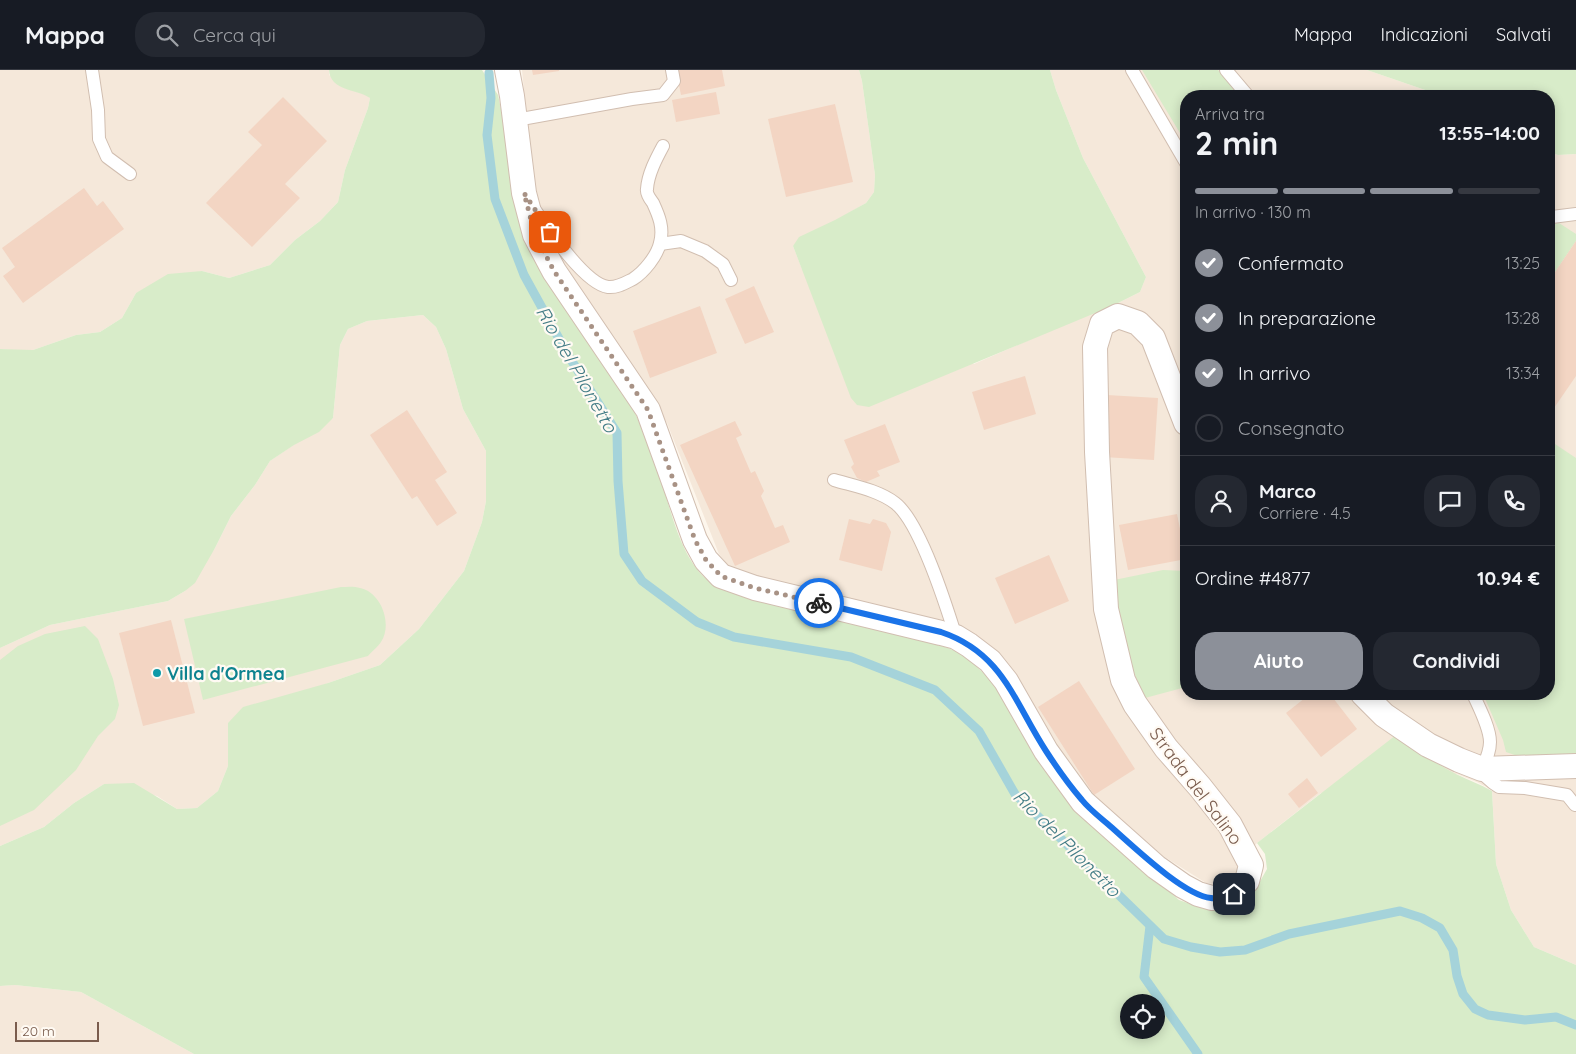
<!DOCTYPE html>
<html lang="it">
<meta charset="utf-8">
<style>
body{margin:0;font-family:Quicksand,sans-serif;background:#242831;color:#f1f3f6;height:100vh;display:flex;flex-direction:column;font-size:19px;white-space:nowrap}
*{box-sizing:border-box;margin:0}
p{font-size:16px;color:#9ea1a6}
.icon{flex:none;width:28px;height:28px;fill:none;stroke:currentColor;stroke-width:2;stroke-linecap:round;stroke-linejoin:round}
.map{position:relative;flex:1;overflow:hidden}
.details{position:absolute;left:1180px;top:20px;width:375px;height:610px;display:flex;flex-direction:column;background:#171b24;border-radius:20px;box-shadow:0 2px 12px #0003}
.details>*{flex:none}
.controls{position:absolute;left:1120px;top:924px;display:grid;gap:10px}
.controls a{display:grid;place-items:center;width:45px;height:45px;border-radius:50%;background:#171b24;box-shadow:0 2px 12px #0003;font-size:25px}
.scale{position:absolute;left:15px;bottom:12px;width:84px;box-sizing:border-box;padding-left:5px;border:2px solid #7a5c4d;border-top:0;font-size:14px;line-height:18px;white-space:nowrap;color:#7a5c4d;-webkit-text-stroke:4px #fffaf3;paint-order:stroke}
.pin{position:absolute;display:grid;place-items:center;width:42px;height:42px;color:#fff;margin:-21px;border-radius:10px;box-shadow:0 2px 8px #0006}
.courier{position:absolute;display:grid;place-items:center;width:50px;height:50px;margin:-25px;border:4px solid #1a73e8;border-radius:50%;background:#fff;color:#222;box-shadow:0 1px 6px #0007}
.head em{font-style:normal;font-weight:700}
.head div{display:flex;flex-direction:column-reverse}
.head{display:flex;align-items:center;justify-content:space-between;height:85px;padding:0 15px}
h1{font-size:32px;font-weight:700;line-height:38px}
.bar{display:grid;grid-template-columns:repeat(4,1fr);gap:8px 5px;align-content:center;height:60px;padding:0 15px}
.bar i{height:6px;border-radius:4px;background:#363941}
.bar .current{background:#8c9099}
.bar p{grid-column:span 4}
.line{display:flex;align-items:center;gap:12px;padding:0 15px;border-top:1px solid #363941}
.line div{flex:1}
.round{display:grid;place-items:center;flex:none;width:52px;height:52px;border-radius:20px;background:#242831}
ol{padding:0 15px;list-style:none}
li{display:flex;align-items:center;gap:15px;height:55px}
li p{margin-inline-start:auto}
li .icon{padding:5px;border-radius:50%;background:#8c9099;color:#fff;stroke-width:4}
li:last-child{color:#9ea1a6}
li i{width:28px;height:28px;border:2px solid #363941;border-radius:50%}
.button{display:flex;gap:10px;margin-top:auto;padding:10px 15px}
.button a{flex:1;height:58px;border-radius:20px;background:#8c9099;color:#fff;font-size:20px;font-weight:700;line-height:58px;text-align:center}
.button a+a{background:#242831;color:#f1f3f6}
header{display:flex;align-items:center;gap:30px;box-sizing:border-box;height:70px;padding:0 25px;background:#171b24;border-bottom:1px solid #363941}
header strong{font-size:24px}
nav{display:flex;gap:28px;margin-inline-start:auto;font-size:18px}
.search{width:350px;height:45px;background:#242831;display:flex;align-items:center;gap:12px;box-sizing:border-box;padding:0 18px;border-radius:20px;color:#9ea1a6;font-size:19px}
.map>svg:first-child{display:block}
.residential{fill:#f5e8da}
.green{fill:#d8ecc9;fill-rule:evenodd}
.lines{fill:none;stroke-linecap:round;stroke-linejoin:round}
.stream{stroke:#a5d3da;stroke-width:9}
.building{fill:#f3d5c3}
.lane-casing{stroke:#d1beb0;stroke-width:14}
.street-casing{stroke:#d1beb0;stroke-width:26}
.lane{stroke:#fff;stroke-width:12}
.street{stroke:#fff;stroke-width:24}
.done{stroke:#a89285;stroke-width:5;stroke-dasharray:0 9}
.route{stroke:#1a73e8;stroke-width:6}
.culture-dot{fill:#0f9aa8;stroke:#fffaf3;stroke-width:2}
.labels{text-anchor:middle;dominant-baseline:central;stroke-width:4.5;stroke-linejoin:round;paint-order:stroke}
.culture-label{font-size:18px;font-weight:bold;fill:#0d838f;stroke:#fffaf3;text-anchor:start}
.street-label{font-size:18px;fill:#7a5c4d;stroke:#fffaf3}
.water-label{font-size:19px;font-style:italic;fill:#437c86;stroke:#fffaf3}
</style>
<header>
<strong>Mappa</strong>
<div class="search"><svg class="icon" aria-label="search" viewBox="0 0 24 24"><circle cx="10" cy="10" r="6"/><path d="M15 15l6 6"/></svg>Cerca qui</div>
<nav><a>Mappa</a><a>Indicazioni</a><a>Salvati</a></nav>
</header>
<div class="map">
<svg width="1576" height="984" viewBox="0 0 1576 984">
<rect width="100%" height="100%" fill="#fdf6ec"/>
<g class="residential">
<polygon points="0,0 329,0 329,5 356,22 364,23 370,28 368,38 345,100 338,132 320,151 295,170 270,195 229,208 202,201 136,223 122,248 100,262 76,265 33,280 12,280 0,279"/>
<polygon points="522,0 859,0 862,11 875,105 874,122 866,133 793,176 802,199 974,294 1093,242 1112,236 1140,222 1146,207 1083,88 1056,20 1050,0 1367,0 1428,21 1451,26 1186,26 1186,624 1549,624 1549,82 1558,85 1576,84 1576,895 1534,877 1511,840 1496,794 1492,720 1477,712 1457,704 1321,723 1257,773 1238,792 1236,804 1219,814 1206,813 1152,779 1087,721 1059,680 937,551 740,502 729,497 719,484 667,353 647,321 564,198 545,161 533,112"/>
<polygon points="423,245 436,257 446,279 463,339 486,381 486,431 482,452 464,501 419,559 380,595 328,613 228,653 228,696 218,721 197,738 177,739 157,726 104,714 74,733 44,757 0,776 0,578 50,555 168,531 185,521 215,478 231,446 255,415 270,391 333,348 340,275 348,259 367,251"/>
<polygon points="15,915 81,922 194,984 0,984 0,916"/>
</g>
<g class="green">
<path d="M329 0H482L498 25 507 67 511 116 521 158 545 205 634 341C647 367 656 396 665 423 673 450 683 486 703 506 715 517 729 521 744 526L916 568 948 578 963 584 990 609 1111 771 1179 830 1205 839 1229 838 1241 832 1258 815 1267 799 1265 784 1257 773 1396 665C1415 680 1435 693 1456 704 1468 710 1480 714 1492 721L1496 794 1511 840 1534 877 1576 895V984H194L81 922 15 915 0 916V776L44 757 74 733 104 714 134 713 177 739 197 738 218 721 228 696V653L243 637 328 613 380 595 419 559 464 501 482 452 486 431V381L463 339 446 279 436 257 423 245 367 251 348 259 340 275 333 348 319 362 294 375 270 391 255 415 231 446 215 478 195 513 185 521 168 531 50 555 0 578V279L33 280 76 265 100 262 122 248 136 223 168 204 202 201 229 208 270 195 295 170 320 151 338 132 345 100 368 38 370 28C357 19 330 21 329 0ZM1129 932H1156V960H1129Z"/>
<polygon points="859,0 1050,0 1056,20 1083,88 1146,207 1140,222 1112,236 869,337 857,335 851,328 793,176 799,167 835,150 866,133 874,122 875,105 862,11"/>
<polygon points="1142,0 1218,0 1241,26 1186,26 1186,73"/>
<polygon points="1367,0 1576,0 1576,84 1558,85 1549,82 1549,26 1451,26 1428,21"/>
<polygon points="1559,153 1576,164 1576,171 1549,211 1549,156"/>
<polygon points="1549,370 1576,388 1576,687 1523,688 1506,682 1503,670 1483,624 1549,624"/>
<path d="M1163 500 1186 501V617L1145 628C1132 600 1120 568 1116 537 1115 528 1115 519 1114 510Z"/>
<path d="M341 517C347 517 354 516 360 518 381 522 393 554 381 572 378 577 372 581 368 586L203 630 184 549Z"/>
<polygon points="85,556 98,569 113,609 119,635 115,649 98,666 76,700 34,740 0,756 0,590 18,576 45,564"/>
</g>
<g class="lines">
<g class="stream">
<polyline points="489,3 491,28 487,65 495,129 524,205 568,285 617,363 618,411 624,484 642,511 697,552 734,567 851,587 935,620 979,661 1015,724 1164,869 1191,877 1220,882 1245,880 1289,864 1400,841 1422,848 1440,858 1453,880 1457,906 1463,924 1475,939 1488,945 1525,950 1556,947 1576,955"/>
<polyline points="1150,856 1144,907 1198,984"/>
</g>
</g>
<g class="building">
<polygon points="532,0 559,0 559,1 533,5"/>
<polygon points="676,0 722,0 725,16 681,25"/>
<polygon points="716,22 720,44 676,52 672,30"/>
<polygon points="283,27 327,71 285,114 300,128 252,177 206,133 262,75 248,62"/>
<polygon points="835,34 853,112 786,127 768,49"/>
<polygon points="84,118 97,136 103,131 124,159 23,233 3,206 15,197 2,178"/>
<polygon points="1576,171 1576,306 1554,338 1549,334 1549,211"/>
<polygon points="754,216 774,262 745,274 725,229"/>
<polygon points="700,236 717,283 650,308 633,261"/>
<polygon points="1025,306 1036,344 984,360 972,322"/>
<polygon points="1107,325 1158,328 1154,390 1103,387"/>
<polygon points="407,340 447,402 435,410 457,443 437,456 417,426 412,429 370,365"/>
<polygon points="735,351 742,365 736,368 751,403 755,401 764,421 761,426 775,458 783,455 790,472 735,496 680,375"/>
<polygon points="885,354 900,392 877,401 880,406 866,412 857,408 851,397 854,394 844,370"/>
<polygon points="1177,444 1186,489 1128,500 1119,455"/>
<polygon points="849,449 870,454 873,449 886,453 891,462 882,501 839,490"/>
<polygon points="1049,485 1069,531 1015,554 995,508"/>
<polygon points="171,550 195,643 143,656 119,563"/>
<polygon points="1079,611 1135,699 1094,725 1038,637"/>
<polygon points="1310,624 1330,624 1357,659 1321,687 1286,643"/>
<polygon points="1307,708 1318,723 1299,738 1288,724"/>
</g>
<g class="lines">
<defs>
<g id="lane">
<polyline points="92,0 98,40 99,69 107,87 130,104"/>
<polyline points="1132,0 1186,93"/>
<polyline points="1226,0 1248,26"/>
<polyline points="514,47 527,48 632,29 663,25 674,11 672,0"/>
<path d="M535 140C548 159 585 214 608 217 617 218 625 213 633 209 644 202 657 186 660 173 664 158 659 146 653 133 650 129 646 123 647 119 648 104 656 89 663 76"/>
<polyline points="1549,149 1552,147 1576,144"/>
<polyline points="660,174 681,171 705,181 723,194 731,210"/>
<path d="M834 410C854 416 878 420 895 433 920 452 946 535 956 567"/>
<path d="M1473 624C1479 637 1490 658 1490 672 1490 682 1486 690 1482 699L1485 706 1493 713 1499 717 1525 718 1567 725 1575 735"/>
</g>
<g id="street">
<polyline points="507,0 512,26 524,123 535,165 554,201 648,340 695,470 706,490 721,506 755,518 941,563 956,567 969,575 990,591 1006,611 1046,681 1083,732 1156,797 1183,816 1198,824 1212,828 1234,824 1247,811 1251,795 1230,755 1200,717 1166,678 1135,634 1123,610 1106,539 1097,382 1095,277 1102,254 1118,246 1138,253 1153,268 1186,353"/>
<polyline points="1363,624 1384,645 1428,675 1459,690 1482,699 1576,696"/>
</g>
</defs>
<use href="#lane" class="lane-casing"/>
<use href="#street" class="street-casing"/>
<use href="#lane" class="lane"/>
<use href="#street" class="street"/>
</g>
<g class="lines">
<polyline class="done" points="550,162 524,123 535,165 554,201 648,340 695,470 706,490 721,506 755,518 819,533"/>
<path class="route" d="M819 533 941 562C1003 583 1014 632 1046 681 1057 698 1069 715 1082 730 1090 740 1101 748 1110 756 1132 775 1183 825 1211 828 1218 829 1227 826 1234 824"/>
</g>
<circle class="culture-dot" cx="157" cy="603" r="5"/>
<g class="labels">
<g class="culture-label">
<text x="167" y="603">Villa d'Ormea</text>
</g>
<g class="street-label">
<text transform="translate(1196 716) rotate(53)">Strada del Salino</text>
</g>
<g class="water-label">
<text transform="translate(577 299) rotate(60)">Rio del Pilonetto</text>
<text transform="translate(1067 773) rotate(45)">Rio del Pilonetto</text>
</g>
</g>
</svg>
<div class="controls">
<a><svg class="icon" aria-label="locate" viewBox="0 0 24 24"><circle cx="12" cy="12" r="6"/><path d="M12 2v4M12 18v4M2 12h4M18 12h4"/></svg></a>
</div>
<div class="scale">20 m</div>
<div class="pin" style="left:550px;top:162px;background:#ea580c"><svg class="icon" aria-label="bag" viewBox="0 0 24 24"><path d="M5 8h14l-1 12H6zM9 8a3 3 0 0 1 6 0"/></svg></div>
<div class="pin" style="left:1234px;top:824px;background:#1f2937"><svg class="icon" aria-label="home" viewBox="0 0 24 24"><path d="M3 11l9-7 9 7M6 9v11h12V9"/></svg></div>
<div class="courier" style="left:819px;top:533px"><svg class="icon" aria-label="bike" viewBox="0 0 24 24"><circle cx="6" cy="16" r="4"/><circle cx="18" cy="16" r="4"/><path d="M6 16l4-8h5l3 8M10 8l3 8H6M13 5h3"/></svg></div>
<section class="details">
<div class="head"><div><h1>2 min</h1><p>Arriva tra</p></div><em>13:55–14:00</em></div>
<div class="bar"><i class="current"></i><i class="current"></i><i class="current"></i><i></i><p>In arrivo · 130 m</p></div>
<ol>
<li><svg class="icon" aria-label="check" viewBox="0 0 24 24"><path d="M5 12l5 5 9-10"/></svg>Confermato<p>13:25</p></li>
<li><svg class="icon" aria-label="check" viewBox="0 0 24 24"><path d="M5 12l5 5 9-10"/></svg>In preparazione<p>13:28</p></li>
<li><svg class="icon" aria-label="check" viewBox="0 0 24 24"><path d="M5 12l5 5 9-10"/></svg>In arrivo<p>13:34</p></li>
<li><i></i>Consegnato</li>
</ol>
<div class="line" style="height:90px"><a class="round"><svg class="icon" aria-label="person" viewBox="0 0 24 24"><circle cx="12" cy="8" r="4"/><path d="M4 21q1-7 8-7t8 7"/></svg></a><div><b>Marco</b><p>Corriere · 4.5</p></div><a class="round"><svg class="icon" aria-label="chat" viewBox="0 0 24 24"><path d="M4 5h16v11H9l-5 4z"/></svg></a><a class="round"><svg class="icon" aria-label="phone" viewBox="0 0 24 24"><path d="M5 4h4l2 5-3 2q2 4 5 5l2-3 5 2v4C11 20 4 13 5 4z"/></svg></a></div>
<div class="line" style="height:65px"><div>Ordine #4877</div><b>10.94 €</b></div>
<div class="button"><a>Aiuto</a><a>Condividi</a></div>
</section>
</div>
